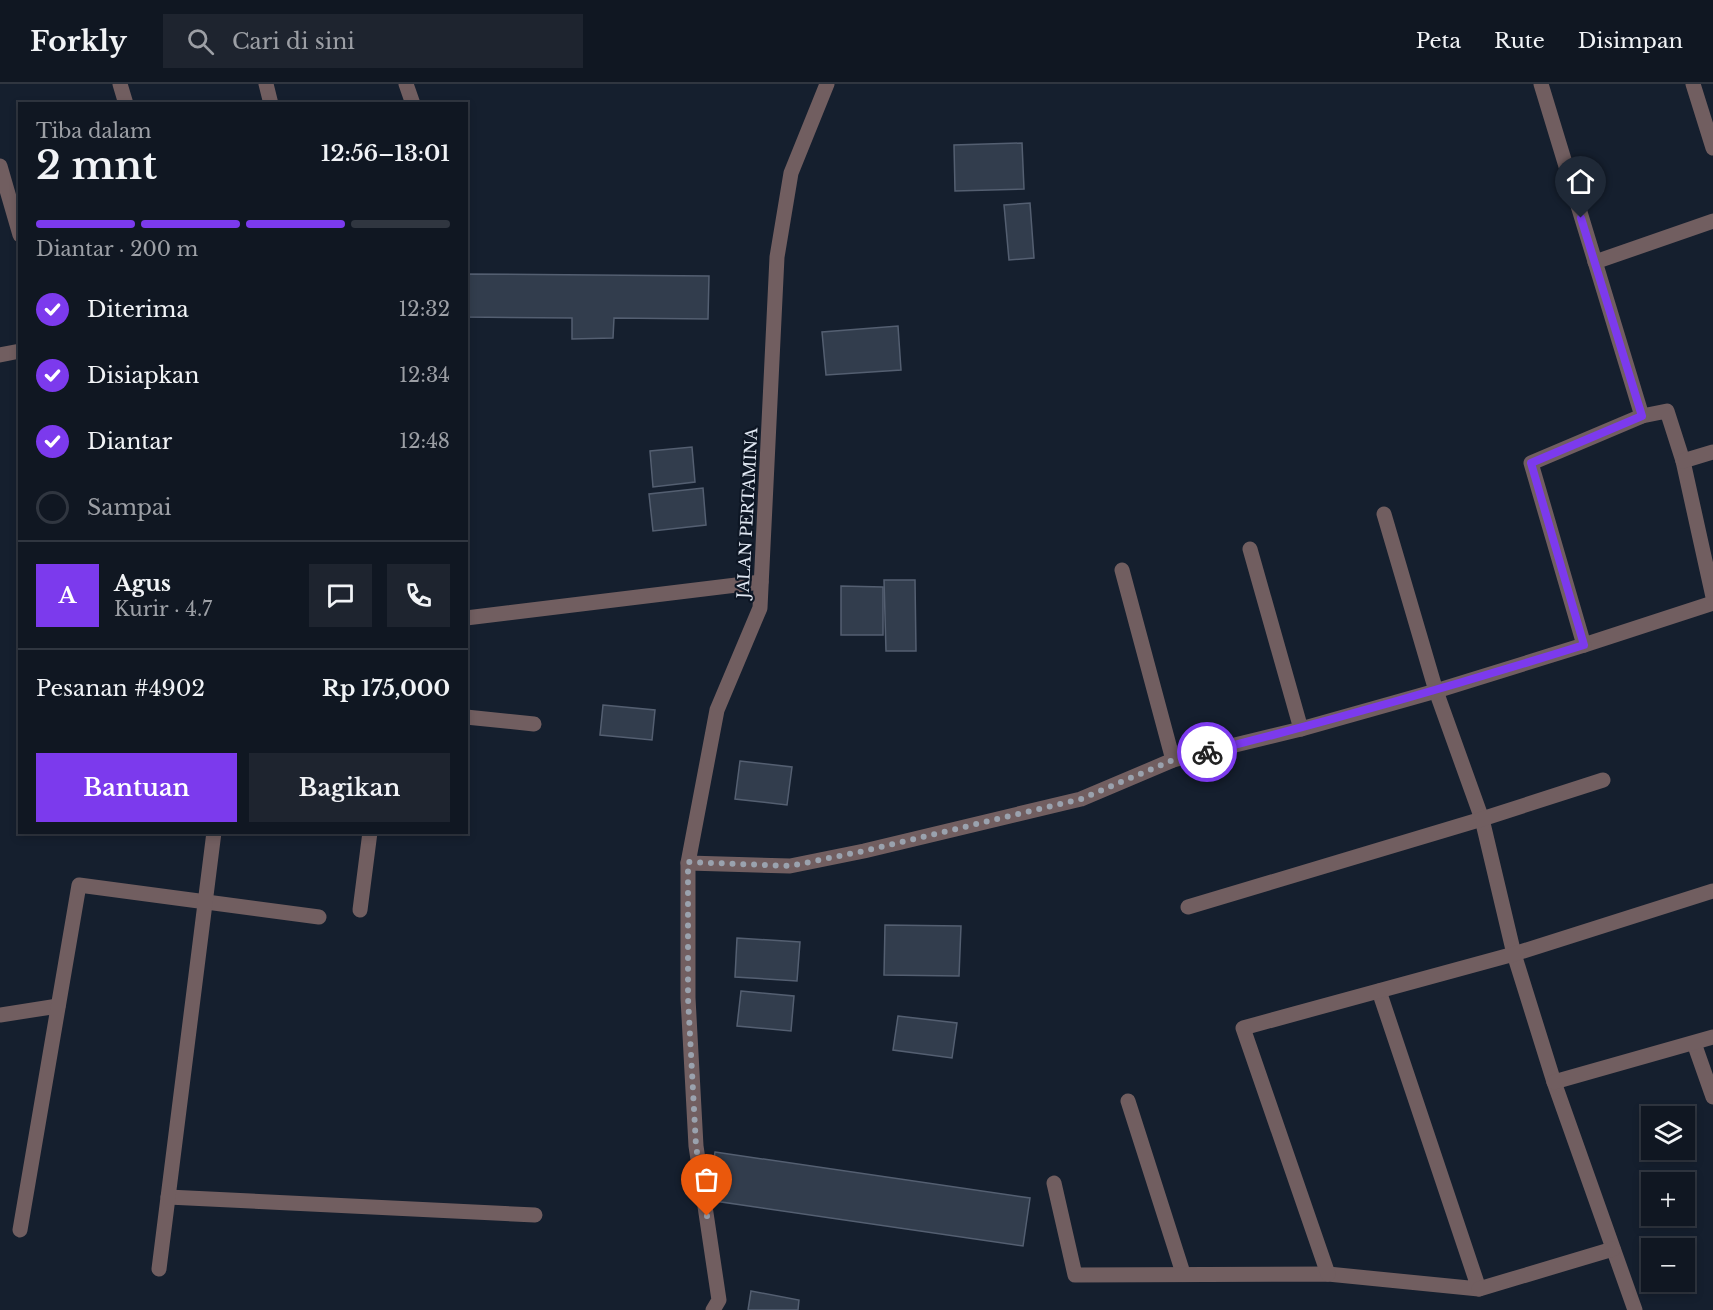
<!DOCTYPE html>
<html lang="id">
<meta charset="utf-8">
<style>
body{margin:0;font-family:"Libre Baskerville",serif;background:#1e242f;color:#f1f3f6;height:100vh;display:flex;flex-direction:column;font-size:22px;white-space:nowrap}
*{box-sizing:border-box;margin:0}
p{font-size:20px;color:#9c9fa5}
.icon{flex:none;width:33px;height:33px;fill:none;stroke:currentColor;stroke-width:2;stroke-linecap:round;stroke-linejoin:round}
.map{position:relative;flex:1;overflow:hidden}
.drawer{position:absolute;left:18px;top:18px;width:450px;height:732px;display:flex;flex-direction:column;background:#101722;border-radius:0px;box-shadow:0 3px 9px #0003,0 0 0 2px #303640}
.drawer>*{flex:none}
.tools{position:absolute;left:1641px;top:1022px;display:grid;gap:12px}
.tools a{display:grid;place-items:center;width:54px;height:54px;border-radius:0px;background:#101722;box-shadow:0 3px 9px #0003,0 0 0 2px #303640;font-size:30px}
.pin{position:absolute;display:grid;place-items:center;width:51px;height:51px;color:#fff;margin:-62px -26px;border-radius:50% 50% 50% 0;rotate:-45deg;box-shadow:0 0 6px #0007}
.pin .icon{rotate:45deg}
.courier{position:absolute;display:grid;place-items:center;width:60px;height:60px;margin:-30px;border:4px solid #7c3aed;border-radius:50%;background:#fff;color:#222;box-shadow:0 2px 8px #0007}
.overview em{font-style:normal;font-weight:600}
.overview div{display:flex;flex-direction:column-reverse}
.overview{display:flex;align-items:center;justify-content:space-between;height:102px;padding:0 18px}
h1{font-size:39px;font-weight:600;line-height:45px}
.bar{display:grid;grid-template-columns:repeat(4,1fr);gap:9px 6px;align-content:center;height:72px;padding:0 18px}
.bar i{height:8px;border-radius:4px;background:#303640}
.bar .active{background:#7c3aed}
.bar p{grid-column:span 4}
.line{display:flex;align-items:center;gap:15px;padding:0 18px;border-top:2px solid #303640}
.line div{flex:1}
.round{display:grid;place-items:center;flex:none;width:63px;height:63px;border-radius:0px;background:#1e242f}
ol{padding:0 18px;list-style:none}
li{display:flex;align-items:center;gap:18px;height:66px}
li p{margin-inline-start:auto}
li .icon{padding:6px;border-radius:50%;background:#7c3aed;color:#fff;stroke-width:4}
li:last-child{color:#9c9fa5}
li i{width:33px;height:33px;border:3px solid #303640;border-radius:50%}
.primary-button{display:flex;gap:12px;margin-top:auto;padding:12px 18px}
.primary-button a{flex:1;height:69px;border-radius:0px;background:#7c3aed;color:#fff;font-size:24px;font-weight:600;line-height:69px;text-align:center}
.primary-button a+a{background:#1e242f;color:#f1f3f6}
header{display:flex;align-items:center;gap:36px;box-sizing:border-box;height:84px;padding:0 30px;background:#101722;border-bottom:2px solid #303640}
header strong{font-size:28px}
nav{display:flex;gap:33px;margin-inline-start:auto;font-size:21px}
.search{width:420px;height:54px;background:#1e242f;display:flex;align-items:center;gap:15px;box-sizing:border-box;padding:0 21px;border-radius:0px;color:#9c9fa5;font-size:22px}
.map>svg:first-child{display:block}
.building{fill:#323d4d;stroke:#545f71;stroke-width:1.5}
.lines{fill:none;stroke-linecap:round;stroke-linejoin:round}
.minor{stroke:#715e60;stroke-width:15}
.done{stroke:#9aa2ae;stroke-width:6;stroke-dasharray:0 10.8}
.route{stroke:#7c3aed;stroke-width:8}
.labels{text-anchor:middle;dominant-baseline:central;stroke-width:4.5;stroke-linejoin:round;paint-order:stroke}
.street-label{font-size:16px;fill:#e1e8f3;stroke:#0d1624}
</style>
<header>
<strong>Forkly</strong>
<div class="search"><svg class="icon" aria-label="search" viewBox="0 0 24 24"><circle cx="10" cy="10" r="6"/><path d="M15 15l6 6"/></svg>Cari di sini</div>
<nav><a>Peta</a><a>Rute</a><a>Disimpan</a></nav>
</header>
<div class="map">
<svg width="1713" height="1226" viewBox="0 0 1713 1226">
<rect width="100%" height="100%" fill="#151f2e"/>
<g class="building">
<polygon points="1022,59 1024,105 955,107 954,61"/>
<polygon points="1030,119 1034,174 1009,176 1004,121"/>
<polygon points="466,190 709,192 708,235 614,234 613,254 572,255 572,234 466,233"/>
<polygon points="898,242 901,286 826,291 822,248"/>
<polygon points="692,363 695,398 653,403 650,367"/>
<polygon points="703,404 706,441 653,447 649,410"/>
<polygon points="884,496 915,496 916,567 886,567"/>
<polygon points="841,502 883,503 883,551 841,551"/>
<polygon points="603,621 655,626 652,656 600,651"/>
<polygon points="740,677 792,683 787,721 735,715"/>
<polygon points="885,841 961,842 959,892 884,891"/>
<polygon points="737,854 800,858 797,897 735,893"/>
<polygon points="741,907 794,912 791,947 737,942"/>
<polygon points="898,932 957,939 952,974 893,966"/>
<polygon points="715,1068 1030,1114 1023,1162 708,1116"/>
<polygon points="751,1207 799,1216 798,1226 748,1226"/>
</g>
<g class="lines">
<g class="minor">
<polyline points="120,0 126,20"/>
<polyline points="266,0 271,20"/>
<polyline points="406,0 413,20"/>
<polyline points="1541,0 1642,332 1667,327 1683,377 1713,513"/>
<polyline points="1693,0 1713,64"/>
<polyline points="0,82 20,151"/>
<polyline points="1595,178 1713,137"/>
<polyline points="0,271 20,267"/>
<polyline points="1683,377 1713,368"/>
<polyline points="1384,430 1436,607 1482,735 1514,870 1554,998 1635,1226"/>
<polyline points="1250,465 1301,645"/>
<polyline points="1122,486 1173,676"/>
<polyline points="466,534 761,498"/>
<polyline points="1584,561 1713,519"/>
<polyline points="466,633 534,640"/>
<polyline points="688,779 790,782 864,767 1081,715 1173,676 1301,645 1436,607 1584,561 1531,379 1642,332"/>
<polyline points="1188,823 1482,735 1603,696"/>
<polyline points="360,826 370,748"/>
<polyline points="0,931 58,922"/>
<polyline points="1694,959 1713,1013"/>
<polyline points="1554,998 1713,953"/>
<polyline points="1128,1017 1183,1189"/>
<polyline points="1054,1099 1075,1191 1328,1190 1479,1205 1379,907"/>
<polyline points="168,1113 535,1131"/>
<polyline points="20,1146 79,801 319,833"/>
<polyline points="159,1185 214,748"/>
<polyline points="1328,1190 1243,944 1514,870 1713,807"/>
<polyline points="1479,1205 1613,1165"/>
<polyline points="713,1226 719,1216 696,1062 688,914 688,779 717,626 760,524 777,173 791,89 827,0"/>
</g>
</g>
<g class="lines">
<polyline class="done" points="707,1132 696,1062 688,914 688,778 790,782 864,767 1081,715 1173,676 1207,668"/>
<path class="route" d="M1207 668C1334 636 1459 600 1584 561L1531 379 1642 332 1581 134"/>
</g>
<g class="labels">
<g class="street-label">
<text transform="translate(747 429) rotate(-87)">JALAN PERTAMINA</text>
</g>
</g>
</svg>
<div class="tools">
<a><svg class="icon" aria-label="layers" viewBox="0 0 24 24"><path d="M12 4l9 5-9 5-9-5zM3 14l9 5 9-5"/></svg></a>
<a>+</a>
<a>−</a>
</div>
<div class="pin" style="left:707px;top:1132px;background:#ea580c"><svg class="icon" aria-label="bag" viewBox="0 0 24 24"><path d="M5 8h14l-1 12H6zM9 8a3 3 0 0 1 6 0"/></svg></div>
<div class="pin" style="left:1581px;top:134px;background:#1f2937"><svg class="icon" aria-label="home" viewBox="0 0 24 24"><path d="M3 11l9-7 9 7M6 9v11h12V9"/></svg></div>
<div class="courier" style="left:1207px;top:668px"><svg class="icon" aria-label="bike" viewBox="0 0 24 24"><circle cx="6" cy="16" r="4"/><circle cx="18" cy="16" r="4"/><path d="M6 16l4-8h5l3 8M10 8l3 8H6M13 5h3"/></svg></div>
<section class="drawer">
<div class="overview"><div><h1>2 mnt</h1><p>Tiba dalam</p></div><em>12:56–13:01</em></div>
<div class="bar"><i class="active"></i><i class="active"></i><i class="active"></i><i></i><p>Diantar · 200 m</p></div>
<ol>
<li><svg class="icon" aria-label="check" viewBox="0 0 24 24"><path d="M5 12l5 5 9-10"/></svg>Diterima<p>12:32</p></li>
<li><svg class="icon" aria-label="check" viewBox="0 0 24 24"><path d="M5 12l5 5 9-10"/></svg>Disiapkan<p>12:34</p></li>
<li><svg class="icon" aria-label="check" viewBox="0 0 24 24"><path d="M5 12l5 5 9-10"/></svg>Diantar<p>12:48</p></li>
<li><i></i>Sampai</li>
</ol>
<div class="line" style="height:108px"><b class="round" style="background:#7c3aed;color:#fff">A</b><div><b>Agus</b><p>Kurir · 4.7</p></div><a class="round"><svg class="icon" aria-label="chat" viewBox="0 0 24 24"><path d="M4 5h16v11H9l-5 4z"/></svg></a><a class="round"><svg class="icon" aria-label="phone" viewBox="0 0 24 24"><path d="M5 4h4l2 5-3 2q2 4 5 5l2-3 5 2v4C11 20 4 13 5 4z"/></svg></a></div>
<div class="line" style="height:78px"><div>Pesanan #4902</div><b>Rp 175,000</b></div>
<div class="primary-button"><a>Bantuan</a><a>Bagikan</a></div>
</section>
</div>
